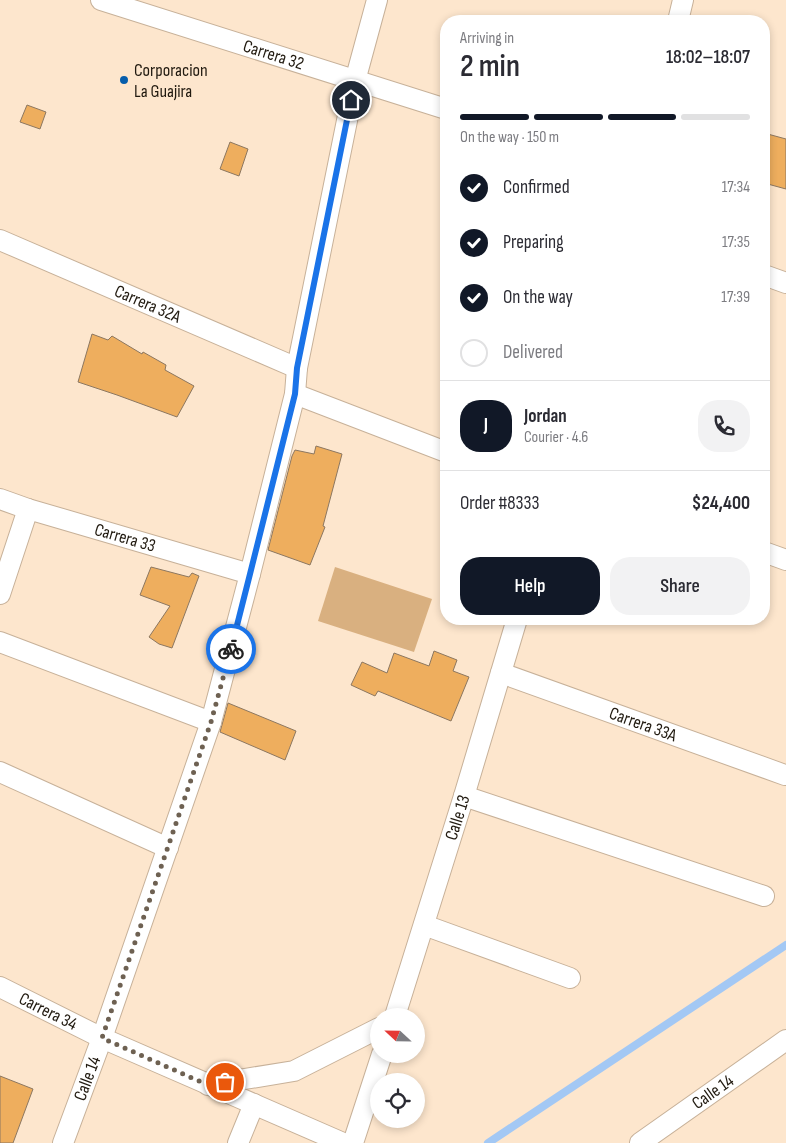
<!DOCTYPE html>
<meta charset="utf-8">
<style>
body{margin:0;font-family:"Sofia Sans Condensed",sans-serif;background:#f2f2f3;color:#2b2b33;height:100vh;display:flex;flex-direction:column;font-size:19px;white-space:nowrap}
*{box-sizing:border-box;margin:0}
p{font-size:16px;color:#7c7c81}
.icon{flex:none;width:28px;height:28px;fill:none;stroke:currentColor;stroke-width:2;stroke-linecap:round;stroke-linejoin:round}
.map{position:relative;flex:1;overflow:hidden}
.sheet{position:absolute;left:440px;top:15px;width:330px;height:610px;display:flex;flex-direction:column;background:#fff;border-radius:20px;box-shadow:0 2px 8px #0003}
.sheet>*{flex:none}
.needle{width:32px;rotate:292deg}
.controls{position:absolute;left:370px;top:1008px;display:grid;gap:10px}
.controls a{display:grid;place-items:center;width:55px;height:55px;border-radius:50%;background:#fff;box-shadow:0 2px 8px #0003;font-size:25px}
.pin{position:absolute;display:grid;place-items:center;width:42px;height:42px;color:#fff;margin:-21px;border:2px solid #fff;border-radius:50%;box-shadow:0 1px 5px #0007}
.courier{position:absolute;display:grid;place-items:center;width:50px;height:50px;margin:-25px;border:4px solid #1a73e8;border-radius:50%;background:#fff;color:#222;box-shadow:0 1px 6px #0007}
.headline em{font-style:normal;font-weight:600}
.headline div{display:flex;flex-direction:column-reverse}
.headline{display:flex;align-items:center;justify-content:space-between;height:85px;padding:0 20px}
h1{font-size:32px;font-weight:600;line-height:38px}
.bar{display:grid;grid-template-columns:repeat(4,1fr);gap:8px 5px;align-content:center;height:60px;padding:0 20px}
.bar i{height:6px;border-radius:4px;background:#e1e1e2}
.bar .selected{background:#111827}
.bar p{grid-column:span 4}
.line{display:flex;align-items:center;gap:12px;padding:0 20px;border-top:1px solid #e1e1e2}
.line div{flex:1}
.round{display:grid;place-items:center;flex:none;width:52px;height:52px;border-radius:20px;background:#f2f2f3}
ol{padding:0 20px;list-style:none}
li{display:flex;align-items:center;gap:15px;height:55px}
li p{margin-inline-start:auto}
li .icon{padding:5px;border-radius:50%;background:#111827;color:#fff;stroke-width:4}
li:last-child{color:#7c7c81}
li i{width:28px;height:28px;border:2px solid #e1e1e2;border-radius:50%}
.cta{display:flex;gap:10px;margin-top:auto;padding:10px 20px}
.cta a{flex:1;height:58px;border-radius:20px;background:#111827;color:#fff;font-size:20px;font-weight:600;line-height:58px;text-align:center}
.cta a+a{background:#f2f2f3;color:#2b2b33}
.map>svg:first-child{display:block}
.green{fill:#d9b080}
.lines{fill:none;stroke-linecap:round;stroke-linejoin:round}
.stream{stroke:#a3c8f4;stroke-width:8}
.building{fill:#eeae5e;stroke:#8c7760}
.street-casing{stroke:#c7b199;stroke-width:22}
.street{stroke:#fff;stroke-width:20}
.done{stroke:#6e6152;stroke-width:5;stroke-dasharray:0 9}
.route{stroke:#1a73e8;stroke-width:6}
.poi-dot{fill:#065dab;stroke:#fde6cd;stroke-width:2}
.labels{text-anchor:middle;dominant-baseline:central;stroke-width:4;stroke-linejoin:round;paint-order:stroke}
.street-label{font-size:18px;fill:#211a10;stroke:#fde6cd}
.poi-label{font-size:18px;fill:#211a10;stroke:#fde6cd;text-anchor:start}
</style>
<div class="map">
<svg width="786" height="1143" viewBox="0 0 786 1143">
<rect width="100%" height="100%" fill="#fde6cd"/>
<polygon class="green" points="335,567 432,599 414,652 318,621"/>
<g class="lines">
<polyline class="stream" points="488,1143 786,945"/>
</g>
<g class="building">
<polygon points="27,105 46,112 40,129 20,122"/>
<polygon points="764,133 786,139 786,189 764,183"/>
<polygon points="230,142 248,149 239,176 220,169"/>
<polygon points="92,334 108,340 112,336 142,354 143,352 166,365 165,370 194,386 177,417 117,395 78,382"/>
<polygon points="316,446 342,454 323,526 325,527 310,565 268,550 292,456 295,450 314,454"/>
<polygon points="151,567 189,577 192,573 199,576 172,648 159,644 149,637 170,606 140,595"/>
<polygon points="434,651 457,660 453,671 469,677 451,721 378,691 375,696 351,685 362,662 387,673 394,653 429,666"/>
<polygon points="228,703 296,731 285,760 220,732"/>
<polygon points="0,1076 33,1089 13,1143 0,1143"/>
</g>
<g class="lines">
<defs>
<g id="street">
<path id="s1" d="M101 0 446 109"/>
<polyline points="678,21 683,0"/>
<path id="s2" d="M0 240 297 368"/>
<polyline points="764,275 786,283"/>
<polyline points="295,394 446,452"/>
<path id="s3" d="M0 499 28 509 250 574"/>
<polyline points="764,552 786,560"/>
<polyline points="0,594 28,509"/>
<polyline points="0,642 211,722"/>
<path id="s4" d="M501 673 785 775"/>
<polyline points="0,772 168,848"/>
<polyline points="464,796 764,896"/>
<polyline points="424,925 570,978"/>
<path id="s5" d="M0 987 102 1038 343 1143"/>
<path id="s6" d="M395 1016 464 796 517 619"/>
<polyline points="208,1085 294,1071 379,1028"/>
<path id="s7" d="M63 1143 102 1038 211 722 250 574 295 394 297 368 355 81 377 0"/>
<polyline points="238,1143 254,1104"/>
<polyline points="353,1143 382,1054"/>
<path id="s8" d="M640 1143 786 1040"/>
</g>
</defs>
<use href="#street" class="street-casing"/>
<use href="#street" class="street"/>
</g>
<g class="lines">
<polyline class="done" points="225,1082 208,1085 102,1038 211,722 231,649"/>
<polyline class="route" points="231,649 250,574 295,394 297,368 351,100"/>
</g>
<circle class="poi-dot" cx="124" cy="80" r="5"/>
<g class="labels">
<g class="street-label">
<text stroke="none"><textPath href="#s1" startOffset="181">Carrera 32</textPath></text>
<text stroke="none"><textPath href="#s2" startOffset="161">Carrera 32A</textPath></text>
<text stroke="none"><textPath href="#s3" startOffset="131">Carrera 33</textPath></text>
<text stroke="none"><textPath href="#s4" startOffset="151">Carrera 33A</textPath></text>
<text stroke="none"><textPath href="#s6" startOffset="208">Calle 13</textPath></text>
<text stroke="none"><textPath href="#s5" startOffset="54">Carrera 34</textPath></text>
<text stroke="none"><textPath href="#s7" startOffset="69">Calle 14</textPath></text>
<text stroke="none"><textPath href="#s8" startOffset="89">Calle 14</textPath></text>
</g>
<g class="poi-label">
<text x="134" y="70">Corporacion<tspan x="134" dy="21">La Guajira</tspan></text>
</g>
</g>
</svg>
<div class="controls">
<a><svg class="needle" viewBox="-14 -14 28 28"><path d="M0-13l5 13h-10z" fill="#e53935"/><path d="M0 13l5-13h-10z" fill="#7c7c81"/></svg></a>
<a><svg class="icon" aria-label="locate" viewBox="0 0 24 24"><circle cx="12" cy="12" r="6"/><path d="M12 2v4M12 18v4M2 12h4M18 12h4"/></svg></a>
</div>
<div class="pin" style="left:225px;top:1082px;background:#ea580c"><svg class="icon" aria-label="bag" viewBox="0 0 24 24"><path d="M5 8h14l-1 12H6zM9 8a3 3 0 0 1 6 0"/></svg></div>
<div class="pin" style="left:351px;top:100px;background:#1f2937"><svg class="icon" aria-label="home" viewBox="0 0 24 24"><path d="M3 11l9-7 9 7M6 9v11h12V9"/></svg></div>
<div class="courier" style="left:231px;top:649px"><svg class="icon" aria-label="bike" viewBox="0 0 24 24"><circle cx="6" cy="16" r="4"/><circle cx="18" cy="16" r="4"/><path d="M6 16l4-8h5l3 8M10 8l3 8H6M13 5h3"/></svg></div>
<section class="sheet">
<div class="headline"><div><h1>2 min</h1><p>Arriving in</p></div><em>18:02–18:07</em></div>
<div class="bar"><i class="selected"></i><i class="selected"></i><i class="selected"></i><i></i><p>On the way · 150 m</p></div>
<ol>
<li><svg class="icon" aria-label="check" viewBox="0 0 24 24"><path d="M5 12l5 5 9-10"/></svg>Confirmed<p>17:34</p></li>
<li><svg class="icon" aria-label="check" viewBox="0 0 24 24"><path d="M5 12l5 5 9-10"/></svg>Preparing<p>17:35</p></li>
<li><svg class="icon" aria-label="check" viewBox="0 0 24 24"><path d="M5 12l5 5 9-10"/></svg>On the way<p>17:39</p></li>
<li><i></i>Delivered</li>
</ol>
<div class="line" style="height:90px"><b class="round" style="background:#111827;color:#fff">J</b><div><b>Jordan</b><p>Courier · 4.6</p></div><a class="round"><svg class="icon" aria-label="phone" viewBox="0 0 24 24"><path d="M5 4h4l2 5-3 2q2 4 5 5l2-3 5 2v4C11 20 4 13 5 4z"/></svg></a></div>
<div class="line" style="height:65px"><div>Order #8333</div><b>$24,400</b></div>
<div class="cta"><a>Help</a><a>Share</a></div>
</section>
</div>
